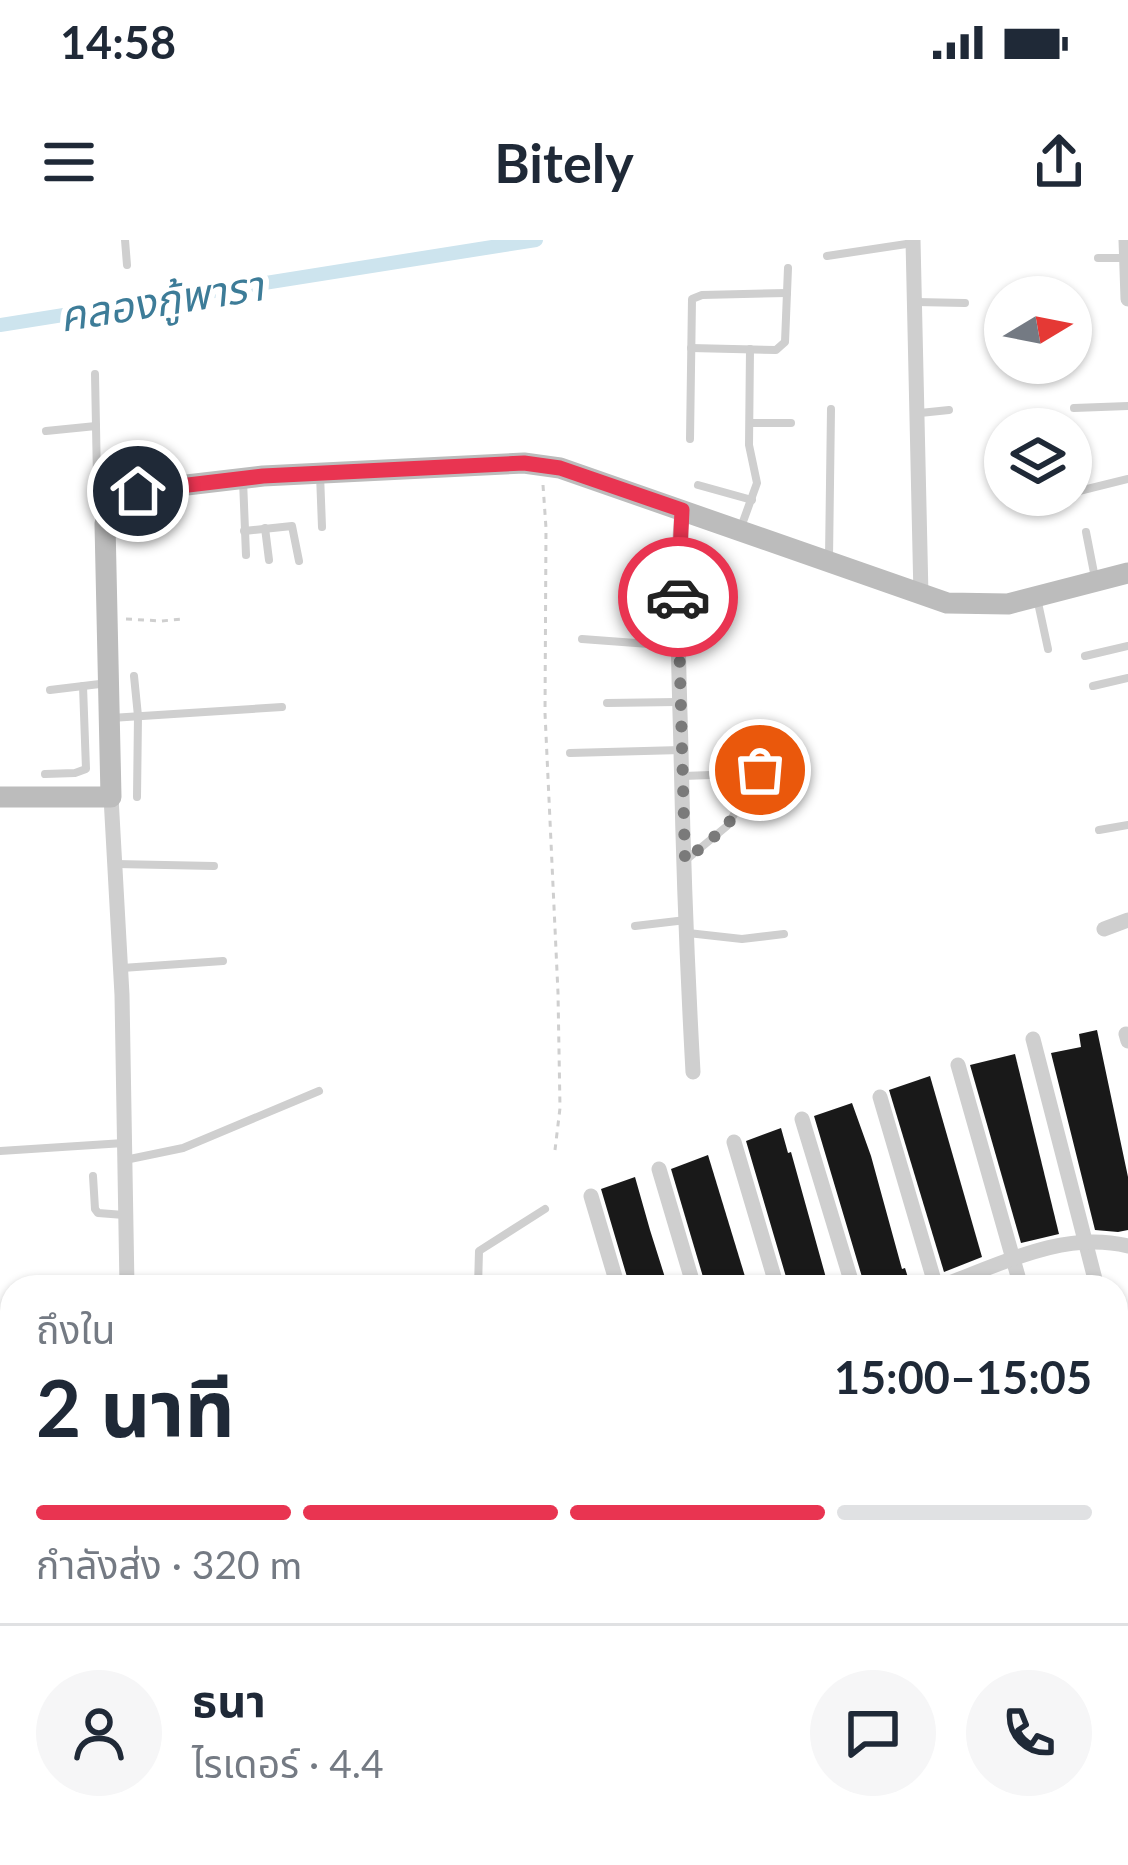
<!DOCTYPE html>
<html lang="th">
<meta charset="utf-8">
<style>
body{margin:0;font-family:Lato,"Noto Sans Thai",sans-serif;background:#f6f6f7;color:#1f2937;height:100vh;display:flex;flex-direction:column;font-size:45px;white-space:nowrap}
*{box-sizing:border-box;margin:0}
p{font-size:39px;color:#747a83}
.icon{flex:none;width:66px;height:66px;fill:none;stroke:currentColor;stroke-width:2;stroke-linecap:round;stroke-linejoin:round}
.map{position:relative;flex:1;overflow:hidden}
.panel{position:absolute;left:0px;top:1035px;width:1128px;height:591px;display:flex;flex-direction:column;background:#fff;border-radius:36px 36px 0 0;box-shadow:0 3px 9px #0004}
.panel>*{flex:none}
.needle{width:78px;rotate:80deg}
.tools{position:absolute;left:984px;top:36px;display:grid;gap:24px}
.tools a{display:grid;place-items:center;width:108px;height:108px;border-radius:50%;background:#fff;box-shadow:0 3px 9px #0004;font-size:60px}
.pin{position:absolute;display:grid;place-items:center;width:102px;height:102px;color:#fff;margin:-51px;border:6px solid #fff;border-radius:50%;box-shadow:0 3px 12px #0007}
.courier{position:absolute;display:grid;place-items:center;width:120px;height:120px;margin:-60px;border:9px solid #e93451;border-radius:50%;background:#fff;color:#222;box-shadow:0 3px 15px #0007}
.head em{font-style:normal;font-weight:700}
.head div{display:flex;flex-direction:column-reverse}
.head{display:flex;align-items:center;justify-content:space-between;height:204px;padding:0 36px}
h1{font-size:78px;font-weight:700;line-height:90px}
.bar{display:grid;grid-template-columns:repeat(4,1fr);gap:18px 12px;align-content:center;height:144px;padding:0 36px}
.bar i{height:15px;border-radius:9px;background:#e0e1e3}
.bar .current{background:#e93451}
.bar p{grid-column:span 4}
.line{display:flex;align-items:center;gap:30px;padding:0 36px;border-top:3px solid #e0e1e3}
.line div{flex:1}
.round{display:grid;place-items:center;flex:none;width:126px;height:126px;border-radius:63px;background:#f6f6f7}
.status{display:flex;justify-content:space-between;align-items:center;height:84px;padding:0 60px;background:#fff;direction:ltr}
.status svg{height:33px;fill:currentColor}
header{display:flex;justify-content:space-between;align-items:center;height:156px;padding:0 36px;background:#fff;font-size:54px;font-weight:700}
.map>svg:first-child{display:block}
.lines{fill:none;stroke-linecap:round;stroke-linejoin:round}
.canal{stroke:#cde4ee;stroke-width:14}
.building{fill:#191919}
.path{stroke:#cfcfcf;stroke-width:3;stroke-dasharray:6 6;stroke-linecap:butt}
.lane{stroke:#cfcfcf;stroke-width:8}
.street{stroke:#cfcfcf;stroke-width:15}
.secondary{stroke:#bcbcbc;stroke-width:21}
.done{stroke:#7a7a7a;stroke-width:12;stroke-dasharray:0 21.6}
.route{stroke:#e93451;stroke-width:15}
.labels{text-anchor:middle;dominant-baseline:central;stroke-width:12;stroke-linejoin:round;paint-order:stroke}
.water-label{font-size:42px;font-style:italic;fill:#3d7c98;stroke:#fff}
</style>
<div class="status"><b>14:58</b><svg viewBox="0 0 49 12"><path d="M0 12V9h3v3zM5 12V6h3v6zM10 12V3h3v9zM15 12V0h3v12zM26 1h20v11H26zM47 4h2v5h-2z"/></svg></div>
<header><svg class="icon" aria-label="menu" viewBox="0 0 24 24"><path d="M4 6h16M4 12h16M4 18h16"/></svg>Bitely<svg class="icon" aria-label="share" viewBox="0 0 24 24"><path d="M12 15V3M7 8l5-5 5 5M5 13v7h14v-7"/></svg></header>
<div class="map">
<svg width="1128" height="1625" viewBox="0 0 1128 1625">
<rect width="100%" height="100%" fill="#fff"/>
<g class="lines">
<polyline class="canal" points="0,85 536,0"/>
</g>
<g class="building">
<polygon points="1097,790 1128,937 1128,990 1118,992 1095,990 1051,813 1081,807 1079,794"/>
<polygon points="1015,814 1059,994 1021,1003 970,825"/>
<polygon points="930,836 982,1017 944,1032 889,850"/>
<polygon points="852,863 871,916 902,1029 905,1028 911,1047 865,1047 814,876"/>
<polygon points="781,888 788,913 791,912 828,1045 821,1047 789,1047 746,901"/>
<polygon points="708,915 747,1043 733,1047 706,1047 671,929"/>
<polygon points="635,937 650,990 668,1047 630,1047 601,949"/>
<polygon points="1126,1407 1128,1459 1122,1460 1116,1441 1116,1410"/>
<polygon points="1128,1507 1128,1557 1125,1557 1118,1534 1116,1535 1116,1510"/>
<polygon points="800,1614 842,1614 845,1625 803,1625"/>
<polygon points="881,1614 943,1614 944,1617 916,1625 884,1625"/>
</g>
<g class="lines">
<g class="path">
<polyline points="543,245 546,288 545,473 558,753 560,868 555,910"/>
<polyline points="126,379 161,381 183,379"/>
</g>
<g class="lane">
<polyline points="125,0 127,25"/>
<polyline points="827,16 913,3"/>
<polyline points="1098,18 1126,18"/>
<polyline points="916,62 965,63"/>
<polyline points="691,108 776,110 785,102 788,28"/>
<polyline points="95,134 97,239 105,270"/>
<polyline points="1074,168 1128,166"/>
<polyline points="920,173 949,170"/>
<polyline points="750,183 791,183"/>
<polyline points="46,191 96,186"/>
<polyline points="690,199 692,59 702,55 787,53"/>
<polyline points="320,234 322,287"/>
<polyline points="243,240 246,315"/>
<polyline points="698,245 752,260"/>
<polyline points="98,247 126,244"/>
<polyline points="1071,253 1128,239"/>
<polyline points="1043,261 1065,255"/>
<polyline points="265,288 269,320"/>
<polyline points="740,290 757,243 749,205 750,109"/>
<polyline points="244,291 292,286 299,321"/>
<polyline points="1086,292 1095,338"/>
<polyline points="829,318 831,169"/>
<polyline points="1037,358 1048,409"/>
<polyline points="582,399 676,406"/>
<polyline points="1085,416 1128,406"/>
<polyline points="134,436 138,476 137,557"/>
<polyline points="1093,446 1128,438"/>
<polyline points="50,450 108,443"/>
<polyline points="607,463 677,462"/>
<polyline points="111,478 282,467"/>
<polyline points="570,513 681,510"/>
<polyline points="45,534 75,533 86,529 83,446"/>
<polyline points="683,536 739,534"/>
<polyline points="1099,590 1128,585"/>
<polyline points="686,620 727,586 761,530"/>
<polyline points="116,624 214,626"/>
<polyline points="635,686 686,680"/>
<polyline points="688,693 742,699 784,694"/>
<polyline points="122,728 223,721"/>
<polyline points="0,911 124,903"/>
<polyline points="125,920 183,908 319,851"/>
<polyline points="93,936 95,969 98,973 124,975"/>
<polyline points="563,1043 579,1047"/>
<polyline points="478,1047 479,1011 545,969"/>
<polyline points="0,1162 12,1163"/>
<polyline points="0,1200 12,1201"/>
</g>
<g class="street">
<polyline points="913,0 921,356"/>
<polyline points="1126,0 1128,59"/>
<path d="M682 270C675 350 679 430 681 510 683 617 687 724 693 832"/>
<polyline points="111,557 122,755 127,1047"/>
<polyline points="1104,689 1128,680"/>
<polyline points="1126,794 1128,801"/>
<polyline points="1033,799 1097,1047"/>
<polyline points="958,825 1021,1047"/>
<polyline points="880,857 936,1047"/>
<polyline points="802,879 853,1047"/>
<polyline points="734,902 777,1047"/>
<polyline points="659,929 694,1047"/>
<polyline points="591,956 618,1047"/>
<path d="M939 1047C999 1025 1063 990 1128 1006"/>
<polyline points="1116,1123 1119,1133"/>
<polyline points="1124,1306 1128,1319"/>
<polyline points="0,1347 12,1348"/>
<polyline points="1116,1475 1128,1471"/>
<polyline points="1116,1565 1128,1605"/>
<polyline points="788,1614 791,1625"/>
<polyline points="868,1614 872,1625"/>
<polyline points="958,1614 961,1625"/>
<polyline points="1047,1614 1050,1625"/>
<polyline points="0,1620 74,1624 88,1614"/>
</g>
<path class="secondary" d="M0 557H111L105 284C108 270 114 259 127 252L263 236 524 223 560 228 947 363 1008 364 1128 333"/>
</g>
<g class="lines">
<polyline class="done" points="678,357 685,621 727,586 760,530"/>
<polyline class="route" points="138,251 263,236 524,223 560,228 682,270 678,357"/>
</g>
<g class="labels">
<g class="water-label">
<text transform="translate(161 60) rotate(-9)">คลองกู้พารา</text>
</g>
</g>
</svg>
<div class="tools">
<a><svg class="needle" viewBox="-14 -14 28 28"><path d="M0-13l5 13h-10z" fill="#e53935"/><path d="M0 13l5-13h-10z" fill="#747a83"/></svg></a>
<a><svg class="icon" aria-label="layers" viewBox="0 0 24 24"><path d="M12 4l9 5-9 5-9-5zM3 14l9 5 9-5"/></svg></a>
</div>
<div class="pin" style="left:760px;top:530px;background:#ea580c"><svg class="icon" aria-label="bag" viewBox="0 0 24 24"><path d="M5 8h14l-1 12H6zM9 8a3 3 0 0 1 6 0"/></svg></div>
<div class="pin" style="left:138px;top:251px;background:#1f2937"><svg class="icon" aria-label="home" viewBox="0 0 24 24"><path d="M3 11l9-7 9 7M6 9v11h12V9"/></svg></div>
<div class="courier" style="left:678px;top:357px"><svg class="icon" aria-label="car" viewBox="0 0 24 24"><path d="M5 17H2v-5l4-1 3-4h7l3 4 3 1v5h-3M9 17h6M6 11h13"/><circle cx="7" cy="17" r="2"/><circle cx="17" cy="17" r="2"/></svg></div>
<section class="panel">
<div class="head"><div><h1>2 นาที</h1><p>ถึงใน</p></div><em>15:00–15:05</em></div>
<div class="bar"><i class="current"></i><i class="current"></i><i class="current"></i><i></i><p>กำลังส่ง · 320 m</p></div>
<div class="line" style="height:216px"><a class="round"><svg class="icon" aria-label="person" viewBox="0 0 24 24"><circle cx="12" cy="8" r="4"/><path d="M4 21q1-7 8-7t8 7"/></svg></a><div><b>ธนา</b><p>ไรเดอร์ · 4.4</p></div><a class="round"><svg class="icon" aria-label="chat" viewBox="0 0 24 24"><path d="M4 5h16v11H9l-5 4z"/></svg></a><a class="round"><svg class="icon" aria-label="phone" viewBox="0 0 24 24"><path d="M5 4h4l2 5-3 2q2 4 5 5l2-3 5 2v4C11 20 4 13 5 4z"/></svg></a></div>
</section>
</div>
